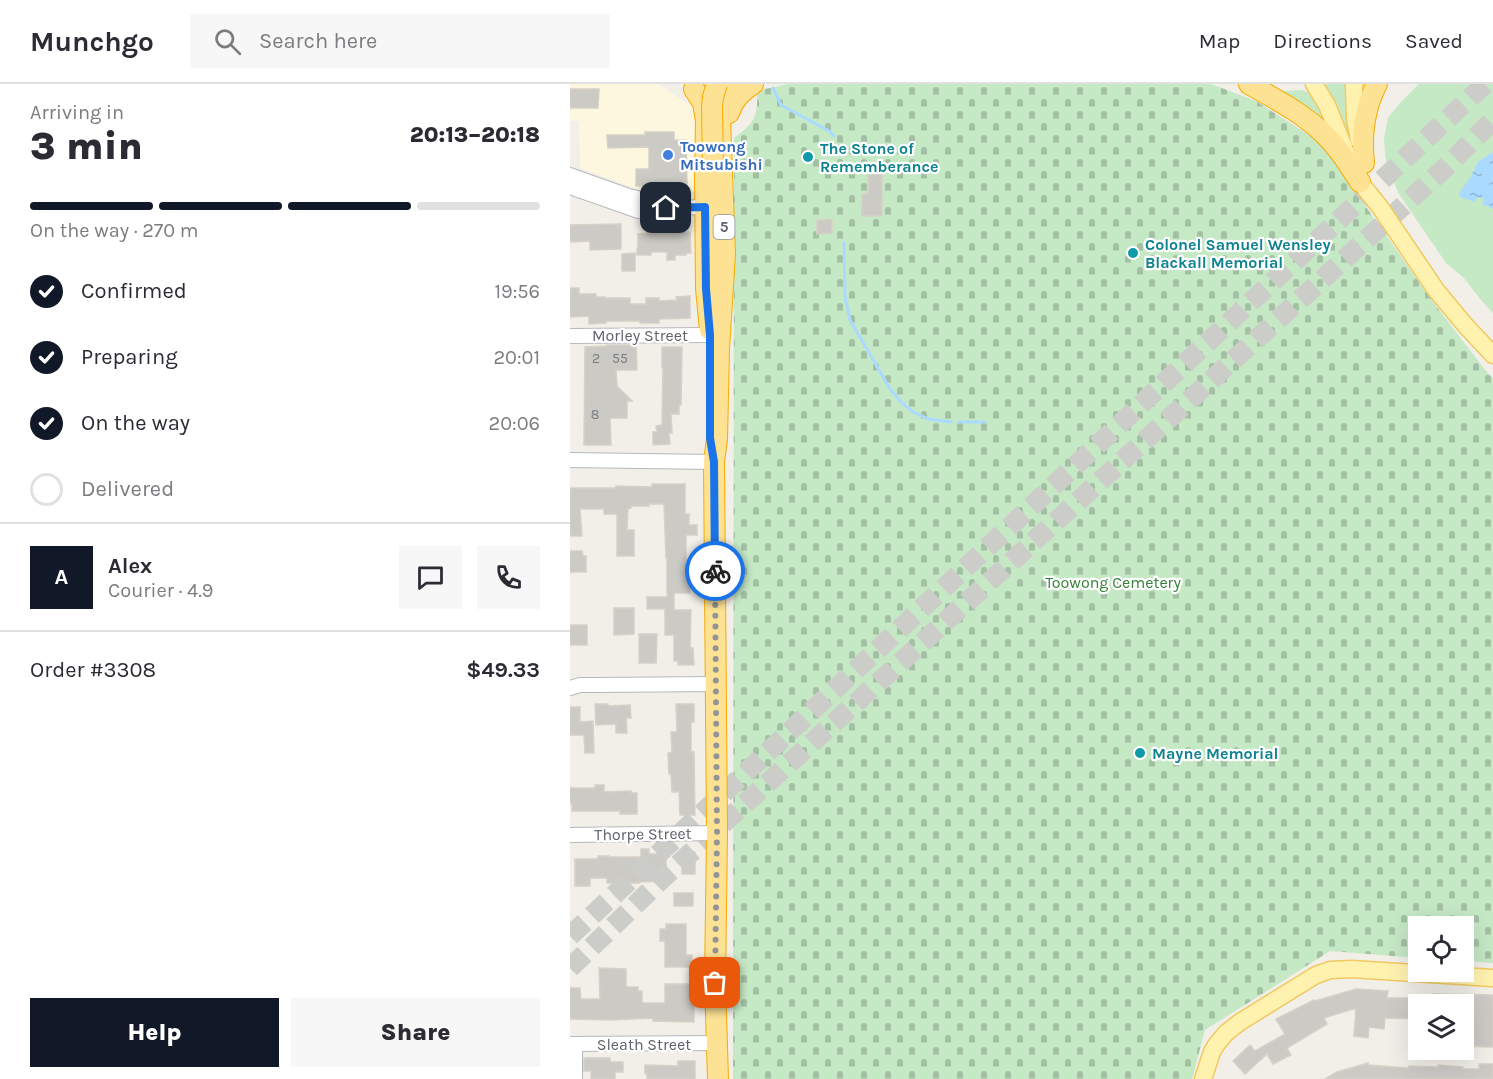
<!DOCTYPE html>
<meta charset="utf-8">
<style>
body{margin:0;font-family:Karla,sans-serif;background:#f7f7f7;color:#2b2b33;height:100vh;display:flex;flex-direction:column;font-size:22px;white-space:nowrap}
*{box-sizing:border-box;margin:0}
p{font-size:20px;color:#7c7c81}
.icon{flex:none;width:33px;height:33px;fill:none;stroke:currentColor;stroke-width:2;stroke-linecap:round;stroke-linejoin:round}
.map{position:relative;flex:1;overflow:hidden}
.sheet{display:flex;flex-direction:column;background:#fff;width:570px}
.sheet>*{flex:none}
.tools{position:absolute;left:838px;top:832px;display:grid;gap:12px}
.tools a{display:grid;place-items:center;width:66px;height:66px;border-radius:0px;background:#fff;box-shadow:0 6px 24px #0002;font-size:30px}
.pin{position:absolute;display:grid;place-items:center;width:51px;height:51px;color:#fff;margin:-26px;border-radius:12px;box-shadow:0 3px 9px #0006}
.courier{position:absolute;display:grid;place-items:center;width:60px;height:60px;margin:-30px;border:4px solid #1a73e8;border-radius:50%;background:#fff;color:#222;box-shadow:0 2px 8px #0007}
.headline em{font-style:normal;font-weight:800}
.headline div{display:flex;flex-direction:column-reverse}
.headline{display:flex;align-items:center;justify-content:space-between;height:102px;padding:0 30px}
h1{font-size:39px;font-weight:800;line-height:45px}
.bar{display:grid;grid-template-columns:repeat(4,1fr);gap:9px 6px;align-content:center;height:72px;padding:0 30px}
.bar i{height:8px;border-radius:4px;background:#e1e1e2}
.bar .on{background:#111827}
.bar p{grid-column:span 4}
.line{display:flex;align-items:center;gap:15px;padding:0 30px;border-top:2px solid #e1e1e2}
.line div{flex:1}
.round{display:grid;place-items:center;flex:none;width:63px;height:63px;border-radius:0px;background:#f7f7f7}
ol{padding:0 30px;list-style:none}
li{display:flex;align-items:center;gap:18px;height:66px}
li p{margin-inline-start:auto}
li .icon{padding:6px;border-radius:50%;background:#111827;color:#fff;stroke-width:4}
li:last-child{color:#7c7c81}
li i{width:33px;height:33px;border:3px solid #e1e1e2;border-radius:50%}
.primary-button{display:flex;gap:12px;margin-top:auto;padding:12px 30px}
.primary-button a{flex:1;height:69px;border-radius:0px;background:#111827;color:#fff;font-size:24px;font-weight:800;line-height:69px;text-align:center}
.primary-button a+a{background:#f7f7f7;color:#2b2b33}
header{display:flex;align-items:center;gap:36px;box-sizing:border-box;height:84px;padding:0 30px;background:#fff;border-bottom:2px solid #e1e1e2}
header strong{font-size:28px}
nav{display:flex;gap:33px;margin-inline-start:auto;font-size:21px}
.search{width:420px;height:54px;background:#f7f7f7;display:flex;align-items:center;gap:15px;box-sizing:border-box;padding:0 21px;border-radius:0px;color:#7c7c81;font-size:22px}
main{display:flex;flex:1;min-height:0}
.map>svg:first-child{display:block}
.commercial{fill:#fef7e0}
.green{fill:#c5e8c5}
.cemetery{fill:url(#cemetery-stones)}
.water{fill:url(#water-ripples)}
.lines{fill:none;stroke-linecap:round;stroke-linejoin:round}
.stream{stroke:#aadaff;stroke-width:3}
.building{fill:#cccac5;stroke:#d6d1c6;stroke-width:1.5}
.highway-tunnel{stroke:#ccccc8;stroke-width:20;stroke-dasharray:20 10;stroke-linecap:butt}
.minor-casing{stroke:#b5b8bc;stroke-width:16}
.major-casing{stroke:#f2c960;stroke-width:19}
.highway-casing{stroke:#f9ab00;stroke-width:22}
.minor{stroke:#fff;stroke-width:14}
.major{stroke:#fff2af;stroke-width:16}
.highway{stroke:#fde293;stroke-width:20}
.highway-bridge-casing{stroke:#f9ab00;stroke-width:22;stroke-linecap:butt}
.highway-bridge{stroke:#fde293;stroke-width:20}
.done{stroke:#929495;stroke-width:6;stroke-dasharray:0 10.8}
.route{stroke:#1a73e8;stroke-width:8}
.shop-dot{fill:#3f7fe0;stroke:#fff;stroke-width:2}
.culture-dot{fill:#0f9aa8;stroke:#fff;stroke-width:2}
.labels{text-anchor:middle;dominant-baseline:central;stroke-width:4.5;stroke-linejoin:round;paint-order:stroke}
.number-label{font-size:14px;fill:#7a7d7f}
.shield{fill:#fff;stroke:#8f9295;stroke-width:1.5}
.shield-label{font-size:15px;font-weight:bold;fill:#5f6368}
.shop-label{font-size:16px;font-weight:bold;fill:#366cbe;stroke:#fff;text-anchor:start}
.culture-label{font-size:16px;font-weight:bold;fill:#0d838f;stroke:#fff;text-anchor:start}
.street-label{font-size:16px;fill:#5f6368;stroke:#fff}
.park-label{font-size:16px;fill:#348238;stroke:#fff}
</style>
<header>
<strong>Munchgo</strong>
<div class="search"><svg class="icon" aria-label="search" viewBox="0 0 24 24"><circle cx="10" cy="10" r="6"/><path d="M15 15l6 6"/></svg>Search here</div>
<nav><a>Map</a><a>Directions</a><a>Saved</a></nav>
</header>
<main>
<section class="sheet">
<div class="headline"><div><h1>3 min</h1><p>Arriving in</p></div><em>20:13–20:18</em></div>
<div class="bar"><i class="on"></i><i class="on"></i><i class="on"></i><i></i><p>On the way · 270 m</p></div>
<ol>
<li><svg class="icon" aria-label="check" viewBox="0 0 24 24"><path d="M5 12l5 5 9-10"/></svg>Confirmed<p>19:56</p></li>
<li><svg class="icon" aria-label="check" viewBox="0 0 24 24"><path d="M5 12l5 5 9-10"/></svg>Preparing<p>20:01</p></li>
<li><svg class="icon" aria-label="check" viewBox="0 0 24 24"><path d="M5 12l5 5 9-10"/></svg>On the way<p>20:06</p></li>
<li><i></i>Delivered</li>
</ol>
<div class="line" style="height:108px"><b class="round" style="background:#111827;color:#fff">A</b><div><b>Alex</b><p>Courier · 4.9</p></div><a class="round"><svg class="icon" aria-label="chat" viewBox="0 0 24 24"><path d="M4 5h16v11H9l-5 4z"/></svg></a><a class="round"><svg class="icon" aria-label="phone" viewBox="0 0 24 24"><path d="M5 4h4l2 5-3 2q2 4 5 5l2-3 5 2v4C11 20 4 13 5 4z"/></svg></a></div>
<div class="line" style="height:78px"><div>Order #3308</div><b>$49.33</b></div>
<div class="primary-button"><a>Help</a><a>Share</a></div>
</section>
<div class="map">
<svg width="923" height="995" viewBox="0 0 923 995">
<defs>
<pattern id="cemetery-stones" width="16" height="16" patternUnits="userSpaceOnUse" patternTransform="scale(1.5)"><rect width="16" height="16" fill="#c5e8c5"/><path d="M2 7V4a2 2 0 0 1 4 0v3zM10 15v-3a2 2 0 0 1 4 0v3z" fill="#a3c0a4"/></pattern>
<pattern id="water-ripples" width="26" height="14" patternUnits="userSpaceOnUse" patternTransform="scale(1.5)"><rect width="26" height="14" fill="#aadaff"/><path d="M2 4q2-2 4 0t4 0M15 11q2-2 4 0t4 0" fill="none" stroke="#8eb4d2"/></pattern>
</defs>
<rect width="100%" height="100%" fill="#f1efe8"/>
<polygon class="commercial" points="0,0 88,0 120,21 127,30 127,104 124,107 119,109 75,108 10,84 9,37 0,37"/>
<g class="green">
<polygon points="758,0 781,0 791,84 751,2"/>
<polygon points="849,0 923,0 923,229 911,216 894,194 876,179 829,110 817,82 815,69 814,54 818,34 832,17"/>
<polygon points="732,6 741,9 765,54 702,8"/>
</g>
<path class="cemetery" d="M218 0H641L686 17 750 58 869 226 916 287 923 294V879L894 877V843H849V874L760 867 635 946 622 995H163L164 54C185 39 188 33 187 7Z"/>
<polygon class="water" points="923,68 923,125 918,122 912,121 914,115 907,113 905,118 890,113 889,110 891,106 900,94 908,78"/>
<g class="lines">
<g class="stream">
<polyline points="203,4 211,21 259,47 264,52"/>
<polyline points="274,159 275,213 280,236 320,305 331,318 343,328 358,335 381,338"/>
<polyline points="389,338 415,338"/>
</g>
</g>
<g class="building">
<polygon points="0,5 29,5 28,24 0,24"/>
<polygon points="75,48 104,48 104,56 116,56 117,101 66,102 66,85 79,85 79,63 38,64 37,51 75,51"/>
<polygon points="298,83 312,83 312,132 292,132 292,110 298,110"/>
<polygon points="247,136 262,136 262,149 247,150"/>
<polygon points="51,140 51,165 20,166 20,157 0,158 0,141"/>
<polygon points="82,147 90,147 90,149 120,148 121,169 116,169 116,171 105,171 105,176 97,176 97,168 81,168 81,171 67,171 67,164 68,164 68,150 82,149"/>
<polygon points="65,169 65,187 52,187 52,170"/>
<polygon points="0,204 9,204 9,210 26,210 26,213 35,213 35,214 60,214 60,220 76,220 76,214 89,214 89,217 107,216 106,213 120,212 120,234 89,235 89,239 70,239 70,237 36,237 36,239 19,240 19,232 0,233"/>
<polygon points="37,261 66,261 67,286 46,286 47,302 62,317 57,317 57,334 40,334 41,361 14,361 15,263 37,262"/>
<polygon points="92,263 112,263 111,321 109,321 109,330 101,330 102,349 99,349 100,360 83,361 83,348 87,348 86,342 92,341 93,284 92,284"/>
<polygon points="82,400 115,400 115,430 119,430 119,441 127,441 127,451 116,451 116,482 119,482 120,509 104,509 104,526 121,526 120,564 123,564 124,581 108,581 108,577 104,577 104,551 95,551 95,525 77,525 77,513 97,513 97,474 96,474 94,420 79,420 79,422 61,422 61,424 58,425 57,446 64,446 64,472 47,472 47,430 34,430 34,425 10,425 12,452 0,452 0,404 46,404 46,402 82,403"/>
<polygon points="0,467 12,467 13,472 16,472 16,488 0,488"/>
<polygon points="44,524 64,524 64,550 44,551"/>
<rect x="0" y="541" width="17" height="20"/>
<polygon points="69,550 87,550 86,579 69,579"/>
<polygon points="25,620 38,620 38,622 60,621 61,634 56,634 57,649 46,649 46,640 26,641"/>
<polygon points="106,620 124,620 124,638 121,638 121,668 124,668 125,731 110,731 109,708 102,708 101,690 99,690 98,669 102,668 101,648 107,648"/>
<polygon points="0,623 10,623 10,638 23,637 24,669 15,669 14,651 0,651"/>
<polygon points="25,701 34,701 34,708 61,707 61,709 67,709 67,730 50,730 50,727 2,727 2,719 0,719 0,704 25,704"/>
<polygon points="71,765 79,765 79,770 96,770 96,797 69,798 69,799 37,799 37,794 20,794 20,802 5,802 5,775 28,775 28,772 39,772 39,773 71,773"/>
<rect x="112" y="768" width="13" height="22"/>
<rect x="104" y="809" width="19" height="13"/>
<polygon points="96,840 116,840 116,871 122,871 122,883 95,883 95,857 90,857 90,845 96,845"/>
<polygon points="29,884 56,885 56,903 68,903 68,907 72,907 72,919 95,919 95,900 122,900 122,914 130,914 130,922 124,922 124,938 83,937 83,934 41,936 0,935 0,904 10,904 11,915 30,915"/>
<polygon points="786,905 818,907 817,914 849,914 849,935 815,934 814,945 799,943 798,954 784,952 786,924 754,934 757,940 717,964 721,971 703,980 697,970 675,990 663,977 680,961 685,967 715,950 706,935 744,916 745,917"/>
<polygon points="862,910 923,911 923,963 894,962 894,921 862,921"/>
<polygon points="14,974 40,974 40,978 53,978 53,988 45,988 45,995 21,995 21,987 14,987"/>
<polygon points="108,977 125,977 125,995 77,995 77,990 75,990 75,981 108,982"/>
<polygon points="798,979 798,981 838,984 839,982 868,983 868,981 893,983 892,985 909,985 909,980 923,980 923,995 755,995 767,988"/>
</g>
<g class="lines">
<g class="highway-tunnel">
<polyline points="0,852 915,0"/>
<polyline points="0,884 92,795 876,83 923,36"/>
</g>
<defs>
<g id="minor">
<polyline points="0,91 59,112 97,121"/>
<polyline points="0,103 68,127 102,124 135,123"/>
<polyline points="0,252 140,251"/>
<polyline points="0,376 144,378"/>
<polyline points="0,604 10,601 26,601 145,600"/>
<polyline points="0,751 147,749"/>
<polyline points="0,960 147,959"/>
<polyline points="5,960 5,995"/>
</g>
<g id="major">
<polyline points="744,0 757,21 781,81 793,102 810,123 866,206 895,241 923,271"/>
<polyline points="784,0 785,34 789,57"/>
<polyline points="633,995 642,968 646,961 656,949 670,938 746,891 760,886 781,885 923,894"/>
</g>
<g id="highway">
<path d="M679 0C705 15 731 28 753 49 768 63 779 81 790 98"/>
<polyline points="124,5 133,19 136,37 135,95 136,205 140,246"/>
<path d="M159 29C164 15 171 8 183 0"/>
<path d="M794 79C791 51 794 25 807 0"/>
<polyline points="148,995 145,899 147,749 144,378 147,355 149,265 155,170 150,33 152,18 162,0"/>
</g>
</defs>
<use href="#minor" class="minor-casing"/>
<use href="#major" class="major-casing"/>
<use href="#highway" class="highway-casing"/>
<use href="#minor" class="minor"/>
<use href="#major" class="major"/>
<use href="#highway" class="highway"/>
<defs>
<polyline id="highway-bridge" points="143,86 142,23 143,13 147,0"/>
</defs>
<use href="#highway-bridge" class="highway-bridge-casing"/>
<use href="#highway-bridge" class="highway-bridge"/>
</g>
<g class="lines">
<polyline class="done" points="145,899 147,749 145,487"/>
<polyline class="route" points="96,124 135,123 136,205 140,251 140,354 144,378 145,487"/>
</g>
<circle class="shop-dot" cx="98" cy="71" r="6"/>
<g class="culture-dot">
<circle cx="238" cy="73" r="6"/>
<circle cx="563" cy="169" r="6"/>
<circle cx="570" cy="669" r="6"/>
</g>
<g class="labels">
<g class="number-label">
<text x="26" y="274">2</text>
<text x="50" y="274">55</text>
<text x="25" y="330">8</text>
</g>
<rect class="shield" x="143.5" y="131" width="21" height="24" rx="4.5"/>
<g class="shield-label">
<text x="154" y="143">5</text>
</g>
<g class="shop-label">
<text x="110" y="62">Toowong<tspan x="110" dy="18">Mitsubishi</tspan></text>
</g>
<g class="culture-label">
<text x="250" y="64">The Stone of<tspan x="250" dy="18">Rememberance</tspan></text>
<text x="575" y="160">Colonel Samuel Wensley<tspan x="575" dy="18">Blackall Memorial</tspan></text>
<text x="582" y="669">Mayne Memorial</text>
</g>
<g class="street-label">
<text x="70" y="251">Morley Street</text>
<text transform="translate(73 750) rotate(-1)">Thorpe Street</text>
<text x="74" y="960">Sleath Street</text>
</g>
<g class="park-label">
<text x="543" y="498">Toowong Cemetery</text>
</g>
</g>
</svg>
<div class="tools">
<a><svg class="icon" aria-label="locate" viewBox="0 0 24 24"><circle cx="12" cy="12" r="6"/><path d="M12 2v4M12 18v4M2 12h4M18 12h4"/></svg></a>
<a><svg class="icon" aria-label="layers" viewBox="0 0 24 24"><path d="M12 4l9 5-9 5-9-5zM3 14l9 5 9-5"/></svg></a>
</div>
<div class="pin" style="left:145px;top:899px;background:#ea580c"><svg class="icon" aria-label="bag" viewBox="0 0 24 24"><path d="M5 8h14l-1 12H6zM9 8a3 3 0 0 1 6 0"/></svg></div>
<div class="pin" style="left:96px;top:124px;background:#1f2937"><svg class="icon" aria-label="home" viewBox="0 0 24 24"><path d="M3 11l9-7 9 7M6 9v11h12V9"/></svg></div>
<div class="courier" style="left:145px;top:487px"><svg class="icon" aria-label="bike" viewBox="0 0 24 24"><circle cx="6" cy="16" r="4"/><circle cx="18" cy="16" r="4"/><path d="M6 16l4-8h5l3 8M10 8l3 8H6M13 5h3"/></svg></div>
</div>
</main>
